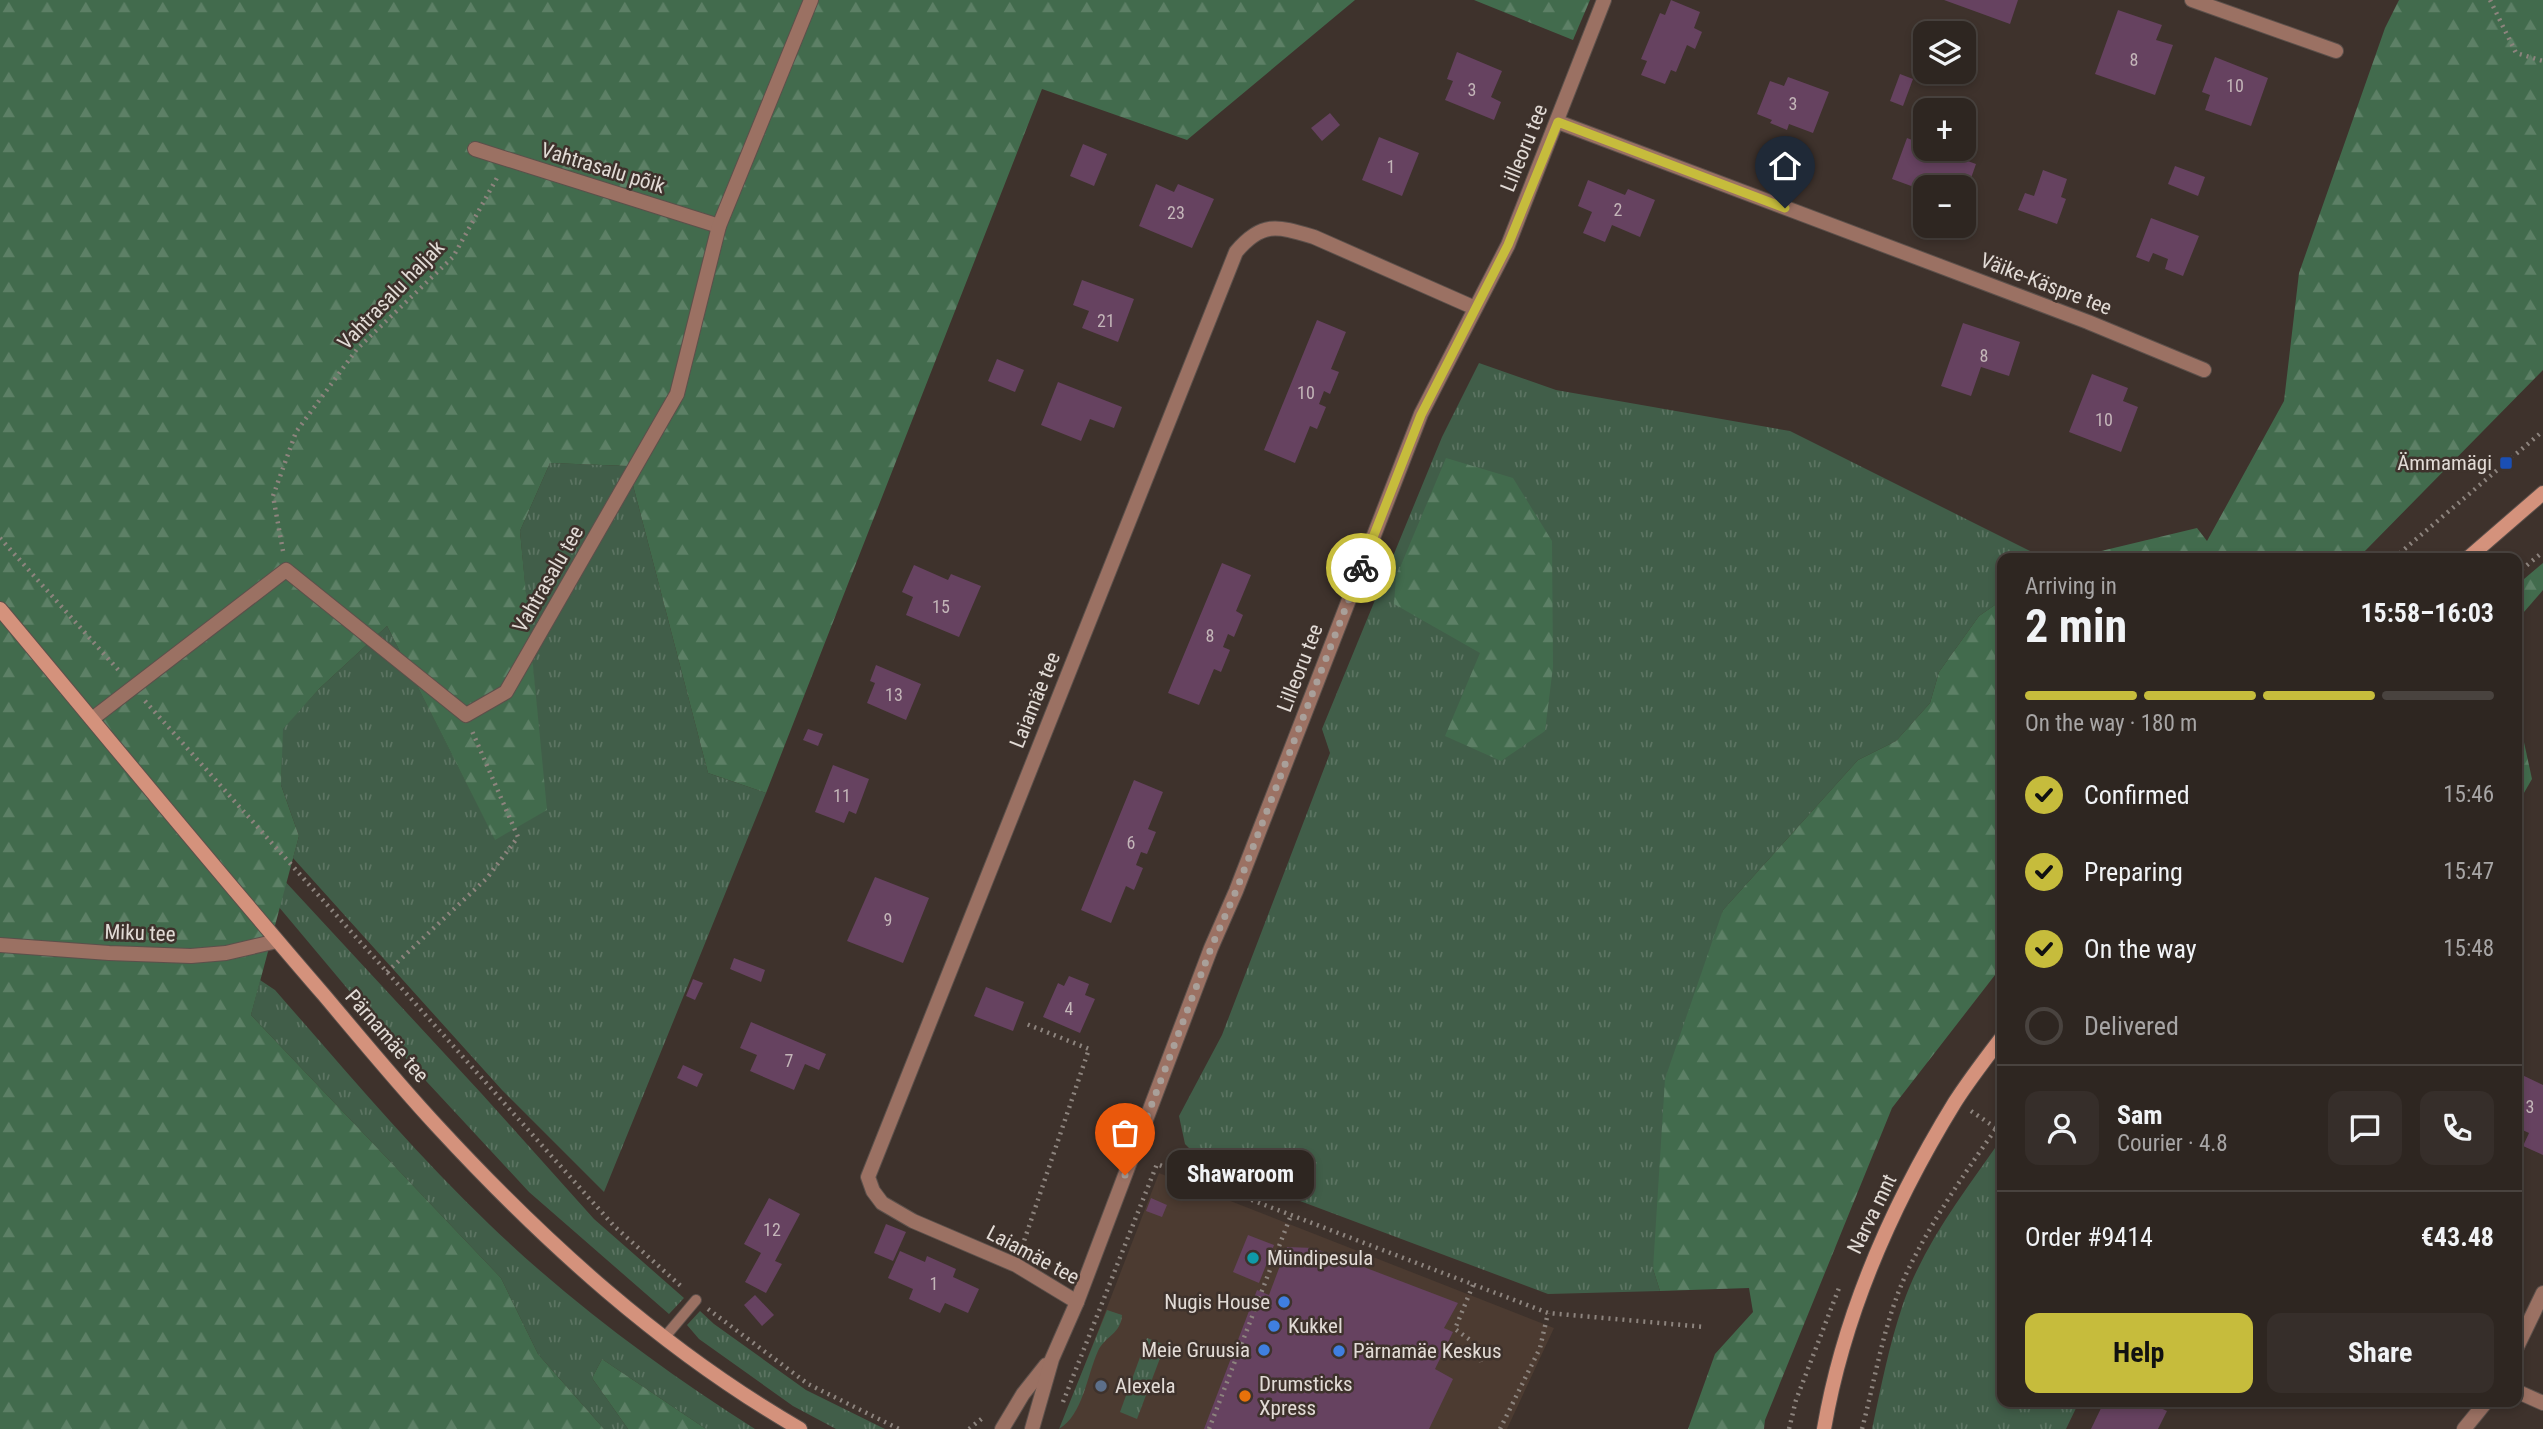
<!DOCTYPE html>
<meta charset="utf-8">
<style>
body{margin:0;font-family:"Roboto Condensed",sans-serif;background:#362e2a;color:#f1f3f6;height:100vh;display:flex;flex-direction:column;font-size:26px;white-space:nowrap}
*{box-sizing:border-box;margin:0}
p{font-size:23px;color:#a7a5a5}
.icon{flex:none;width:38px;height:38px;fill:none;stroke:currentColor;stroke-width:2;stroke-linecap:round;stroke-linejoin:round}
.map{position:relative;flex:1;overflow:hidden}
.details{position:absolute;left:1997px;top:553px;width:525px;height:854px;display:flex;flex-direction:column;background:#2e2621;border-radius:14px;box-shadow:0 4px 10px #0003,0 0 0 2px #49433f}
.details>*{flex:none}
.buttons{position:absolute;left:1913px;top:21px;display:grid;gap:14px}
.buttons a{display:grid;place-items:center;width:63px;height:63px;border-radius:14px;background:#2e2621;box-shadow:0 4px 10px #0003,0 0 0 2px #49433f;font-size:35px}
.pin{position:absolute;display:grid;place-items:center;width:60px;height:60px;color:#fff;margin:-72px -30px;border-radius:50% 50% 50% 0;rotate:-45deg;box-shadow:0 0 7px #0007}
.pin .icon{rotate:45deg}
.courier{position:absolute;display:grid;place-items:center;width:70px;height:70px;margin:-35px;border:5px solid #c6bc3c;border-radius:50%;background:#fff;color:#222;box-shadow:0 2px 9px #0007}
.bubble{position:absolute;height:49px;border-radius:14px;background:#2e2621;box-shadow:0 4px 10px #0003,0 0 0 2px #49433f;font-size:23px;font-weight:700;line-height:49px;text-align:center}
.head em{font-style:normal;font-weight:700}
.head div{display:flex;flex-direction:column-reverse}
.head{display:flex;align-items:center;justify-content:space-between;height:119px;padding:0 28px}
h1{font-size:46px;font-weight:700;line-height:52px}
.bar{display:grid;grid-template-columns:repeat(4,1fr);gap:10px 7px;align-content:center;height:84px;padding:0 28px}
.bar i{height:9px;border-radius:5px;background:#49433f}
.bar .active{background:#c6bc3c}
.bar p{grid-column:span 4}
.line{display:flex;align-items:center;gap:18px;padding:0 28px;border-top:2px solid #49433f}
.line div{flex:1}
.round{display:grid;place-items:center;flex:none;width:74px;height:74px;border-radius:14px;background:#362e2a}
ol{padding:0 28px;list-style:none}
li{display:flex;align-items:center;gap:21px;height:77px}
li p{margin-inline-start:auto}
li .icon{padding:7px;border-radius:50%;background:#c6bc3c;color:#111;stroke-width:4}
li:last-child{color:#a7a5a5}
li i{width:38px;height:38px;border:4px solid #49433f;border-radius:50%}
.primary-button{display:flex;gap:14px;margin-top:auto;padding:14px 28px}
.primary-button a{flex:1;height:80px;border-radius:14px;background:#c6bc3c;color:#111;font-size:28px;font-weight:700;line-height:80px;text-align:center}
.primary-button a+a{background:#362e2a;color:#f1f3f6}
.map>svg:first-child{display:block}
.built{fill:#4c3b31}
.grass{fill:url(#grass-tufts)}
.forest{fill:url(#forest-firs)}
.building{fill:#664260}
.lines{fill:none;stroke-linecap:round;stroke-linejoin:round}
.service-casing{stroke:#5c504b;stroke-width:12}
.minor-casing{stroke:#5c504b;stroke-width:16}
.secondary-casing{stroke:#5c504b;stroke-width:16}
.path{stroke:#8d847e;stroke-width:4.5;stroke-dasharray:2 5;stroke-linecap:butt}
.service{stroke:#9b7163;stroke-width:10}
.minor{stroke:#9b7163;stroke-width:14}
.secondary{stroke:#d4927c;stroke-width:14}
.done{stroke:#a9a09a;stroke-width:7;stroke-dasharray:0 12.6}
.route{stroke:#c6bc3c;stroke-width:9}
.transit-dot{fill:#1a4fb4;stroke:#3e322c;stroke-width:2.5}
.culture-dot{fill:#0f9aa8;stroke:#3e322c;stroke-width:2.5}
.shop-dot{fill:#3f7fe0;stroke:#3e322c;stroke-width:2.5}
.service-dot{fill:#5c6f8a;stroke:#3e322c;stroke-width:2.5}
.food-dot{fill:#e8710a;stroke:#3e322c;stroke-width:2.5}
.labels{text-anchor:middle;dominant-baseline:central;stroke-width:5;stroke-linejoin:round;paint-order:stroke}
.number-label{font-size:18px;fill:#c3b5b8}
.street-label{font-size:21px;fill:#e2dbd6;stroke:#3e322c}
.poi-label{font-size:21px;fill:#e2dbd6;stroke:#3e322c;text-anchor:start}
</style>
<div class="map">
<svg width="2543" height="1429" viewBox="0 0 2543 1429">
<defs>
<pattern id="grass-tufts" width="24" height="20" patternUnits="userSpaceOnUse" patternTransform="scale(1.75)"><rect width="24" height="20" fill="#415e49"/><path d="M3 7l-1-3M5 7V3M7 7l1-3M15 17l-1-3M17 17v-4M19 17l1-3" fill="none" stroke="#5c7462"/></pattern>
<pattern id="forest-firs" width="22" height="20" patternUnits="userSpaceOnUse" patternTransform="scale(1.75)"><rect width="22" height="20" fill="#426b4d"/><path d="M5 1l3.5 6h-7zM16 11l3.5 6h-7z" fill="#5d8066"/></pattern>
</defs>
<rect width="100%" height="100%" fill="#3e322c"/>
<polygon class="built" points="1159,1173 1554,1328 1507,1429 1060,1429"/>
<g class="grass">
<polygon points="1479,363 1556,390 1790,431 2044,558 2002,558 2002,600 1979,616 1939,672 1930,703 1896,741 1858,760 1723,910 1653,1269 1660,1291 1548,1294 1207,1166 1185,1144 1179,1116 1222,1035 1330,753 1322,729 1442,437"/>
<polygon points="550,463 628,466 708,773 766,793 604,1192 502,1090 293,858 299,836 281,785 282,729 320,688 387,626 495,839 546,810 520,531"/>
<polygon points="0,561 147,732 481,1093 594,1219 684,1298 669,1314 529,1192 414,1068 268,894"/>
<path d="M260 980 275 990C345 1070 414 1152 490 1225 570 1302 662 1370 755 1429H706L602 1359 592 1378 628 1429H604L538 1354 501 1278 251 1015Z"/>
<path d="M2002 1138V1402H2079L2066 1429H1872C1881 1387 1889 1345 1903 1304 1924 1243 1966 1190 2002 1138Z"/>
<path d="M1107 1310 1122 1315C1121 1334 1105 1336 1098 1351 1087 1375 1083 1415 1059 1429Z"/>
<polygon points="700,1311 714,1324 806,1390 885,1429 836,1429 793,1406 699,1339 687,1325"/>
<polygon points="1147,1338 1165,1345 1137,1419 1120,1412"/>
</g>
<g class="forest">
<polygon points="0,0 1355,0 1187,140 1042,89 766,793 708,773 628,466 550,463 520,531 547,810 495,840 387,626 320,688 283,729 281,785 299,836 251,1015 501,1278 538,1354 604,1429 0,1429"/>
<polygon points="1474,0 1590,0 1573,40"/>
<polygon points="2399,0 2543,0 2543,370 2364,552 2351,558 2072,558 2197,528 2207,541 2284,401 2299,273 2385,28"/>
<polygon points="1446,458 1513,478 1552,541 1553,667 1545,731 1501,761 1445,736 1480,653 1394,604 1396,577"/>
<polygon points="2543,563 2543,590 2517,620 2517,585"/>
<polygon points="2002,600 2002,966 1892,1108 1765,1420 1764,1429 1688,1429 1715,1354 1753,1312 1749,1288 1660,1291 1653,1269 1665,1079 1723,910 1858,760 1896,741 1930,703 1939,672 1979,616"/>
<polygon points="2517,730 2522,733 2532,779 2517,805"/>
<polygon points="602,1359 706,1429 628,1429 592,1378"/>
</g>
<g class="building">
<polygon points="1671,0 1700,12 1694,28 1702,32 1695,49 1687,45 1676,72 1671,70 1665,84 1641,75 1647,61 1641,59 1660,13 1665,15"/>
<polygon points="1944,0 2018,0 2010,24"/>
<polygon points="2118,10 2162,25 2156,40 2173,45 2155,95 2095,74"/>
<polygon points="1457,52 1502,71 1491,97 1501,102 1494,120 1445,100 1453,81 1447,79"/>
<polygon points="2215,57 2268,78 2251,126 2205,110 2210,95 2202,92"/>
<polygon points="1900,74 1913,79 1903,106 1890,101"/>
<polygon points="1788,77 1829,92 1813,133 1789,124 1787,130 1770,123 1772,120 1757,114 1770,81 1784,86"/>
<polygon points="1330,113 1340,125 1322,141 1311,128"/>
<polygon points="1379,137 1419,153 1402,196 1362,180"/>
<polygon points="1907,138 1925,145 1925,149 1934,149 1976,164 1964,198 1964,187 1925,187 1925,191 1892,179"/>
<polygon points="1083,144 1107,154 1094,186 1070,176"/>
<polygon points="2175,166 2205,177 2198,196 2168,184"/>
<polygon points="2043,170 2067,179 2061,197 2066,199 2057,224 2018,210 2025,193 2034,196"/>
<polygon points="1588,180 1625,195 1628,189 1655,200 1640,237 1612,225 1605,242 1583,233 1592,212 1578,206"/>
<polygon points="1156,184 1174,192 1178,184 1214,199 1192,248 1139,226"/>
<polygon points="2151,218 2199,236 2183,276 2165,269 2168,259 2153,253 2149,262 2136,257"/>
<polygon points="1082,280 1134,299 1118,342 1082,328 1089,311 1073,305"/>
<polygon points="1317,320 1346,332 1331,369 1339,372 1330,394 1324,391 1319,404 1326,407 1317,429 1310,426 1295,463 1264,450"/>
<polygon points="1963,323 2020,342 2009,376 1981,367 1971,396 1941,386"/>
<polygon points="997,359 1024,370 1015,392 988,381"/>
<polygon points="2092,374 2128,388 2123,401 2138,407 2121,452 2069,432"/>
<polygon points="1058,382 1122,407 1114,428 1090,419 1081,441 1041,425"/>
<polygon points="1222,563 1251,575 1236,611 1243,615 1234,637 1228,634 1223,647 1230,650 1221,672 1214,669 1199,705 1168,693"/>
<polygon points="914,565 948,580 951,574 981,586 959,637 906,615 913,597 902,592"/>
<polygon points="876,665 921,684 906,720 867,703 875,683 870,681"/>
<polygon points="808,729 823,734 818,746 803,740"/>
<polygon points="833,765 869,779 856,814 849,811 844,823 815,812"/>
<polygon points="1134,780 1163,792 1148,829 1156,832 1147,854 1141,852 1136,865 1143,868 1134,890 1126,886 1111,923 1081,910"/>
<polygon points="875,877 929,898 903,963 847,941"/>
<polygon points="734,958 765,970 761,982 730,969"/>
<polygon points="1069,976 1089,984 1085,995 1095,999 1080,1033 1043,1017 1058,983 1064,986"/>
<polygon points="693,979 703,983 695,1000 686,996"/>
<polygon points="986,987 1024,1002 1013,1031 974,1016"/>
<polygon points="751,1022 826,1054 819,1070 805,1064 794,1090 750,1071 757,1055 740,1048"/>
<polygon points="683,1065 703,1074 697,1087 677,1078"/>
<polygon points="2520,1074 2543,1085 2543,1155 2523,1146 2529,1133 2516,1127 2516,1083"/>
<polygon points="769,1198 800,1214 775,1261 782,1264 766,1293 745,1282 761,1253 744,1244"/>
<polygon points="1151,1198 1167,1205 1162,1217 1146,1211"/>
<polygon points="886,1224 906,1232 893,1261 874,1253"/>
<polygon points="1248,1235 1274,1245 1259,1283 1233,1272"/>
<polygon points="1287,1247 1314,1248 1458,1303 1444,1328 1453,1332 1435,1369 1453,1379 1429,1429 1204,1429 1257,1290 1269,1295"/>
<polygon points="900,1251 925,1262 927,1256 956,1269 953,1277 979,1289 968,1313 945,1303 940,1313 909,1299 913,1289 888,1278"/>
<polygon points="755,1295 774,1315 762,1326 744,1305"/>
<polygon points="2104,1402 2148,1402 2167,1411 2158,1429 2091,1429"/>
</g>
<g class="lines">
<defs>
<polyline id="service" points="664,1338 696,1300"/>
<g id="minor">
<polyline points="2192,0 2336,51"/>
<polyline points="1558,122 2088,322 2204,370"/>
<polyline points="475,149 719,226"/>
<polyline points="92,719 286,570 466,715 506,692 677,394 719,226 811,0"/>
<polyline points="0,945 109,953 191,956 226,953 277,941"/>
<path d="M1077 1302 1016 1265 913 1221 882 1203 873 1191 868 1177 1236 252C1262 221 1277 226 1314 237L1475 308"/>
<polyline points="2516,1349 2543,1293"/>
<polyline points="2516,1391 2543,1403"/>
<polyline points="1002,1429 1023,1394 1046,1365"/>
<polyline points="1032,1429 1052,1359 1077,1302 1211,948 1236,891 1421,414 1508,245 1604,0"/>
<polyline points="2464,1429 2486,1402"/>
</g>
<g id="secondary">
<polyline points="2468,558 2543,493"/>
<path d="M0 609C108 738 214 868 324 995 361 1039 398 1084 437 1126 544 1242 663 1350 800 1429"/>
<path d="M1824 1429C1844 1312 1893 1203 1955 1102 1969 1080 1986 1058 2002 1037"/>
</g>
</defs>
<use href="#service" class="service-casing"/>
<use href="#minor" class="minor-casing"/>
<use href="#secondary" class="secondary-casing"/>
<g class="path">
<polyline points="2490,0 2516,53 2543,61"/>
<polyline points="0,538 121,673"/>
<polyline points="283,551 273,496 296,432 357,349 453,257 498,176"/>
<polyline points="2394,558 2543,431"/>
<polyline points="2516,574 2543,552"/>
<polyline points="145,701 614,1226 683,1288"/>
<polyline points="387,972 487,878 518,837 472,731"/>
<polyline points="1971,1111 2002,1132"/>
<polyline points="1022,1247 1089,1049 1024,1023"/>
<polyline points="1473,1285 1455,1329 1473,1342 1481,1362"/>
<polyline points="708,1309 808,1384 899,1429"/>
<polyline points="1063,1402 1157,1164 1548,1313 1705,1327"/>
<polyline points="969,1429 985,1416"/>
<polyline points="1209,1429 1291,1215"/>
<polyline points="1500,1429 1540,1348 1548,1313"/>
<polyline points="1789,1429 1796,1400 1839,1288"/>
<path d="M1862 1429C1877 1372 1885 1313 1913 1260 1938 1211 1971 1164 2002 1120"/>
</g>
<use href="#service" class="service"/>
<use href="#minor" class="minor"/>
<use href="#secondary" class="secondary"/>
</g>
<g class="lines">
<polyline class="done" points="1125,1175 1211,948 1236,891 1361,568"/>
<polyline class="route" points="1361,568 1421,415 1508,245 1558,122 1785,208"/>
</g>
<rect class="transit-dot" x="2499" y="456" width="14" height="14" rx="3.5"/>
<circle class="culture-dot" cx="1253" cy="1258" r="7"/>
<g class="shop-dot">
<circle cx="1284" cy="1302" r="7"/>
<circle cx="1274" cy="1326" r="7"/>
<circle cx="1264" cy="1350" r="7"/>
<circle cx="1339" cy="1351" r="7"/>
</g>
<circle class="service-dot" cx="1101" cy="1386" r="7"/>
<circle class="food-dot" cx="1245" cy="1396" r="7"/>
<g class="labels">
<g class="number-label">
<text x="2134" y="59">8</text>
<text x="2235" y="85">10</text>
<text x="1472" y="89">3</text>
<text x="1793" y="103">3</text>
<text x="1391" y="166">1</text>
<text x="1618" y="209">2</text>
<text x="1176" y="212">23</text>
<text x="1106" y="320">21</text>
<text x="1984" y="355">8</text>
<text x="1306" y="392">10</text>
<text x="2104" y="419">10</text>
<text x="941" y="606">15</text>
<text x="1210" y="635">8</text>
<text x="894" y="694">13</text>
<text x="842" y="795">11</text>
<text x="1131" y="842">6</text>
<text x="888" y="919">9</text>
<text x="1069" y="1008">4</text>
<text x="789" y="1060">7</text>
<text x="2530" y="1106">3</text>
<text x="772" y="1229">12</text>
<text x="934" y="1283">1</text>
</g>
<g class="street-label">
<text transform="translate(1524 148) rotate(-68)">Lilleoru tee</text>
<text transform="translate(603 168) rotate(17)">Vahtrasalu põik</text>
<text transform="translate(2046 284) rotate(21)">Väike-Käspre tee</text>
<text transform="translate(391 295) rotate(-46)">Vahtrasalu haljak</text>
<text transform="translate(548 579) rotate(-60)">Vahtrasalu tee</text>
<text transform="translate(1300 668) rotate(-69)">Lilleoru tee</text>
<text transform="translate(1035 700) rotate(-68)">Laiamäe tee</text>
<text transform="translate(140 933) rotate(2)">Miku tee</text>
<text transform="translate(387 1036) rotate(49)">Pärnamäe tee</text>
<text transform="translate(1872 1214) rotate(-64)">Narva mnt</text>
<text transform="translate(1033 1255) rotate(28)">Laiamäe tee</text>
</g>
<g class="poi-label">
<text x="2492" y="463" text-anchor="end">Ämmamägi</text>
<text x="1267" y="1258">Mündipesula</text>
<text x="1270" y="1302" text-anchor="end">Nugis House</text>
<text x="1288" y="1326">Kukkel</text>
<text x="1250" y="1350" text-anchor="end">Meie Gruusia</text>
<text x="1353" y="1351">Pärnamäe Keskus</text>
<text x="1259" y="1384">Drumsticks<tspan x="1259" dy="24">Xpress</tspan></text>
<text x="1115" y="1386">Alexela</text>
</g>
</g>
</svg>
<div class="buttons">
<a><svg class="icon" aria-label="layers" viewBox="0 0 24 24"><path d="M12 4l9 5-9 5-9-5zM3 14l9 5 9-5"/></svg></a>
<a>+</a>
<a>−</a>
</div>
<div class="pin" style="left:1125px;top:1175px;background:#ea580c"><svg class="icon" aria-label="bag" viewBox="0 0 24 24"><path d="M5 8h14l-1 12H6zM9 8a3 3 0 0 1 6 0"/></svg></div>
<div class="pin" style="left:1785px;top:208px;background:#1f2937"><svg class="icon" aria-label="home" viewBox="0 0 24 24"><path d="M3 11l9-7 9 7M6 9v11h12V9"/></svg></div>
<div class="courier" style="left:1361px;top:568px"><svg class="icon" aria-label="bike" viewBox="0 0 24 24"><circle cx="6" cy="16" r="4"/><circle cx="18" cy="16" r="4"/><path d="M6 16l4-8h5l3 8M10 8l3 8H6M13 5h3"/></svg></div>
<div class="bubble" style="left:1167px;top:1150px;width:147px">Shawaroom</div>
<section class="details">
<div class="head"><div><h1>2 min</h1><p>Arriving in</p></div><em>15:58–16:03</em></div>
<div class="bar"><i class="active"></i><i class="active"></i><i class="active"></i><i></i><p>On the way · 180 m</p></div>
<ol>
<li><svg class="icon" aria-label="check" viewBox="0 0 24 24"><path d="M5 12l5 5 9-10"/></svg>Confirmed<p>15:46</p></li>
<li><svg class="icon" aria-label="check" viewBox="0 0 24 24"><path d="M5 12l5 5 9-10"/></svg>Preparing<p>15:47</p></li>
<li><svg class="icon" aria-label="check" viewBox="0 0 24 24"><path d="M5 12l5 5 9-10"/></svg>On the way<p>15:48</p></li>
<li><i></i>Delivered</li>
</ol>
<div class="line" style="height:126px"><a class="round"><svg class="icon" aria-label="person" viewBox="0 0 24 24"><circle cx="12" cy="8" r="4"/><path d="M4 21q1-7 8-7t8 7"/></svg></a><div><b>Sam</b><p>Courier · 4.8</p></div><a class="round"><svg class="icon" aria-label="chat" viewBox="0 0 24 24"><path d="M4 5h16v11H9l-5 4z"/></svg></a><a class="round"><svg class="icon" aria-label="phone" viewBox="0 0 24 24"><path d="M5 4h4l2 5-3 2q2 4 5 5l2-3 5 2v4C11 20 4 13 5 4z"/></svg></a></div>
<div class="line" style="height:91px"><div>Order #9414</div><b>€43.48</b></div>
<div class="primary-button"><a>Help</a><a>Share</a></div>
</section>
</div>
